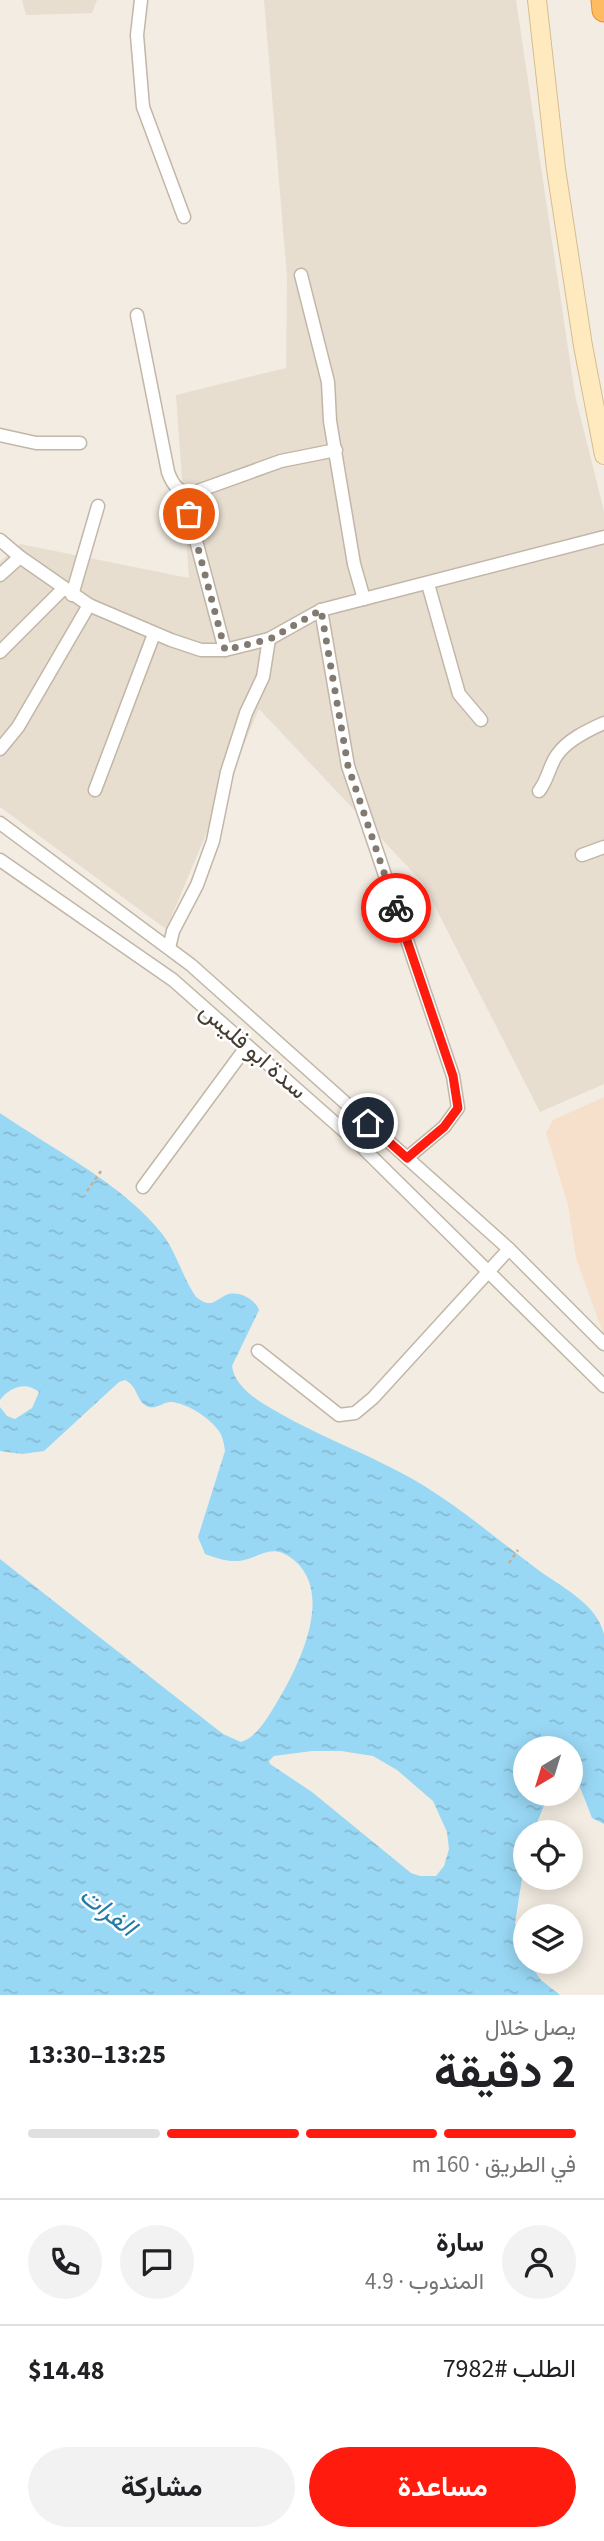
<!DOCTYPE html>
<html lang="ar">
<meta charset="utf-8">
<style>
body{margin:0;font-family:"Source Sans 3",Vazirmatn,sans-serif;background:#f2f2f2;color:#202124;direction:rtl;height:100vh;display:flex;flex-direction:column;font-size:26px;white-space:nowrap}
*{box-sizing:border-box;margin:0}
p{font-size:23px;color:#757577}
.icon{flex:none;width:38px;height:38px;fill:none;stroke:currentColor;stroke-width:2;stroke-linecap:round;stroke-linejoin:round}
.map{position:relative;height:1995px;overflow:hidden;direction:ltr}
.sheet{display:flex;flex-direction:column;background:#fff;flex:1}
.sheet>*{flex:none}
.needle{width:46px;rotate:218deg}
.buttons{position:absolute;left:513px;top:1736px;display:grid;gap:14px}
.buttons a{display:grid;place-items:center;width:70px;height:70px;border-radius:50%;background:#fff;box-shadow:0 4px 18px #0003;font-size:35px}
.pin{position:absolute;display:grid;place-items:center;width:60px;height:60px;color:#fff;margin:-30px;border:4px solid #fff;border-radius:50%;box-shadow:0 2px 7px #0007}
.courier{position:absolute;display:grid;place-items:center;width:70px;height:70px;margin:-35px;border:5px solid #ff1b0d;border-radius:50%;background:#fff;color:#222;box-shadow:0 2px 9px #0007}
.head em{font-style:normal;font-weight:700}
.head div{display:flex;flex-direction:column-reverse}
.head{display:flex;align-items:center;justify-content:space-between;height:119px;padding:0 28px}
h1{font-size:46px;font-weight:700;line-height:52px}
.bar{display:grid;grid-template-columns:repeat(4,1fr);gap:10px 7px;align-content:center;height:84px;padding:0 28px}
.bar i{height:9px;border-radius:5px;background:#e0e0e0}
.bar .on{background:#ff1b0d}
.bar p{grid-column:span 4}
.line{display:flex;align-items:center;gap:18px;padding:0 28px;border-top:2px solid #e0e0e0}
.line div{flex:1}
.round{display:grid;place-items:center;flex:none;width:74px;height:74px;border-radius:37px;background:#f2f2f2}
.action{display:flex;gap:14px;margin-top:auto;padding:14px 28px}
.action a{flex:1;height:80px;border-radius:42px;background:#ff1b0d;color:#fff;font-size:28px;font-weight:700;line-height:80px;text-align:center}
.action a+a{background:#f2f2f2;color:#202124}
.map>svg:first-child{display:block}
.residential{fill:#e7ded0}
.commercial{fill:#f7e0cb}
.water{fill:url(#water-ripples);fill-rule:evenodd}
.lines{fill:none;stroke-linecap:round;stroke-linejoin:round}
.street-casing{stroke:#c2b6a7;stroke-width:15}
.secondary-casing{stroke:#d6bd8e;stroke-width:20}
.highway-casing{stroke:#e98f26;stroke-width:25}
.path{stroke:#c2ad95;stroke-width:2.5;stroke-dasharray:3.5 3.5;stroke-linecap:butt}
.street{stroke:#fff;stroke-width:12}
.secondary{stroke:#ffeac0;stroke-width:18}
.highway{stroke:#ffbb61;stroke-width:23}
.done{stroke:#827a70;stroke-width:7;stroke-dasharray:0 12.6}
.route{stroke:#ff1b0d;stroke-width:9}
.labels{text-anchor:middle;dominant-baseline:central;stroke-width:5;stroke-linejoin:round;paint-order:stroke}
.street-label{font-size:24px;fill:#453c32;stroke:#fff}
.water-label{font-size:26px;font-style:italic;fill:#227ba7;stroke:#fff}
</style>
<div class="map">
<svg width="604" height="1995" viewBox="0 0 604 1995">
<defs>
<pattern id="water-ripples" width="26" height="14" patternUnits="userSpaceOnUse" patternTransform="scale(1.75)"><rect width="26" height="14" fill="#99d8f5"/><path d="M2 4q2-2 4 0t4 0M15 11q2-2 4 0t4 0" fill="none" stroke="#85bad2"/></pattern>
</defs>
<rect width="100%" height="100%" fill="#f3ece2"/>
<g class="residential">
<polygon points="22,0 97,0 92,13 26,15"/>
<polygon points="264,0 516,0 575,395 604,511 604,1084 540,1112 423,883 259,709 166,929 0,807 0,562 20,544 189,578 176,395 286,368 287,277"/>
</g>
<polygon class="commercial" points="604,1097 604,1336 576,1258 568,1205 546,1133 553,1120"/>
<path class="water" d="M0 1113C52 1149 125 1185 163 1235 177 1254 183 1278 196 1297 200 1300 205 1304 211 1303 216 1302 221 1297 226 1295 238 1290 255 1299 259 1310L232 1366C234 1386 258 1401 274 1410 323 1439 378 1457 426 1487 466 1512 503 1544 541 1572 564 1588 597 1605 604 1634V1824L592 1818 578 1782 571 1778 570 1748H525V1794H549L533 1832H525V1860L515 1923 525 1953V1962H528L541 1980 560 1995H0V1559L223 1734 241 1742C257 1737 267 1718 276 1704 297 1669 335 1596 295 1561 269 1538 258 1563 231 1561 222 1560 213 1557 205 1554L198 1537 225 1451C224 1444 223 1436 218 1430 209 1417 186 1403 171 1402 163 1402 157 1409 149 1407 136 1403 139 1387 125 1380L119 1382 44 1451 22 1454 0 1451V1407L7 1416 15 1419 32 1408 39 1392C26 1381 10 1387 0 1400ZM312 1751H341L373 1756 397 1770 433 1801 447 1832 449 1849 444 1866 436 1876H420L411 1873 312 1792 270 1764 269 1761 274 1756Z"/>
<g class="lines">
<defs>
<g id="street">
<polyline points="141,0 137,35 143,107 184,217"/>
<polyline points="301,275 328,382 330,421 354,564 364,599"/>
<path d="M137 315 168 472C173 486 178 490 192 497"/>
<polyline points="0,435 36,443 80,443"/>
<polyline points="0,540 20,557 89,605 171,640 201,650 225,650 269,639 321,610 604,537"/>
<polyline points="0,575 20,557"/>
<polyline points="428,584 459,694 481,720"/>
<polyline points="72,595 98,506"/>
<polyline points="321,610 348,766 453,1076 458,1108 444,1127 407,1158"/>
<path d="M225 650 189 514C189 505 190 499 195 492L281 461 336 450"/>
<polyline points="0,652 63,589"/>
<polyline points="0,749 18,727 89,605"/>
<polyline points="95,790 154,634"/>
<path d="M539 791C548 780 549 766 557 755 567 740 588 730 604 723"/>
<polyline points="0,823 191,965 509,1249 604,1344"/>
<polyline points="582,855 604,847"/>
<polyline points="0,860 173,980 361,1146 604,1386"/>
<polyline points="169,948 173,931 197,885 213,841 227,772 246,713 263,677 269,639"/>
<polyline points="143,1187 247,1046"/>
<polyline points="258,1351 339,1415 355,1413 373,1398 509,1249"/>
</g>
<polyline id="secondary" points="537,0 556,169 583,346 604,455"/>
<polyline id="highway" points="603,0 604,10"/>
</defs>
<use href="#street" class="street-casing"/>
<use href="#secondary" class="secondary-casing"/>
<use href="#highway" class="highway-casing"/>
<g class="path">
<polyline points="87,1191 101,1171"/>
<polyline points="509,1563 518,1550"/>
</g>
<use href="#street" class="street"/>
<use href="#secondary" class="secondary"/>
<use href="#highway" class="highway"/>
</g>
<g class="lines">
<polyline class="done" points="189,514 225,650 270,639 321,610 348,766 396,908"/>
<polyline class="route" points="368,1123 407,1158 444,1127 458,1108 453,1076 396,908"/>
</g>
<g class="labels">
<g class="street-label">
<text transform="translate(253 1051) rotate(41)">سدة ابو فليس</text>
</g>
<g class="water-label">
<text transform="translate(108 1911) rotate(38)">الفرات</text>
</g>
</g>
</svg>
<div class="buttons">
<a><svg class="needle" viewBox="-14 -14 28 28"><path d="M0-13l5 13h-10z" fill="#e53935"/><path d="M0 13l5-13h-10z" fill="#757577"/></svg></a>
<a><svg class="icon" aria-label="locate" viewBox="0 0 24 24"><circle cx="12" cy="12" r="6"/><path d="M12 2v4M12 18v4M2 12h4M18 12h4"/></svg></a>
<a><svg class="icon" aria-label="layers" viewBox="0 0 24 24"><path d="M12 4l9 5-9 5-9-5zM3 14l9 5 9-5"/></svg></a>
</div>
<div class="pin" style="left:189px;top:514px;background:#ea580c"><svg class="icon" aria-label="bag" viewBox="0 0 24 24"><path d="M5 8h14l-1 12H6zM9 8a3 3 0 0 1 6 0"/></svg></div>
<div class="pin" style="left:368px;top:1123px;background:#1f2937"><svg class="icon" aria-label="home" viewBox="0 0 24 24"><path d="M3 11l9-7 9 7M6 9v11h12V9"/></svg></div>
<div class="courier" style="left:396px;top:908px"><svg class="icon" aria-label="bike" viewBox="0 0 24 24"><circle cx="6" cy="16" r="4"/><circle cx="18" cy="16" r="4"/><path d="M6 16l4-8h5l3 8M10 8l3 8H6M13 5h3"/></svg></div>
</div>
<section class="sheet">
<div class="head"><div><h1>2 دقيقة</h1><p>يصل خلال</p></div><em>13:25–13:30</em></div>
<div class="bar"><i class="on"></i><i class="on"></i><i class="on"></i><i></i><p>في الطريق · 160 m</p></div>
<div class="line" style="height:126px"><a class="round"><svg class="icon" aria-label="person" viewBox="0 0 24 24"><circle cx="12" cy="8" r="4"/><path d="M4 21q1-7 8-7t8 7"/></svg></a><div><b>سارة</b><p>المندوب · 4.9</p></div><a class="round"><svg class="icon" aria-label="chat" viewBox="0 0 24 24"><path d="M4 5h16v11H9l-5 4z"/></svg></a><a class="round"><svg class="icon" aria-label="phone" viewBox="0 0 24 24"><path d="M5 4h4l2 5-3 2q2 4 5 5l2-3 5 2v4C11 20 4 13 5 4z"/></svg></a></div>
<div class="line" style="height:91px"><div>الطلب #7982</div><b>$14.48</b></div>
<div class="action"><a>مساعدة</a><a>مشاركة</a></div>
</section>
